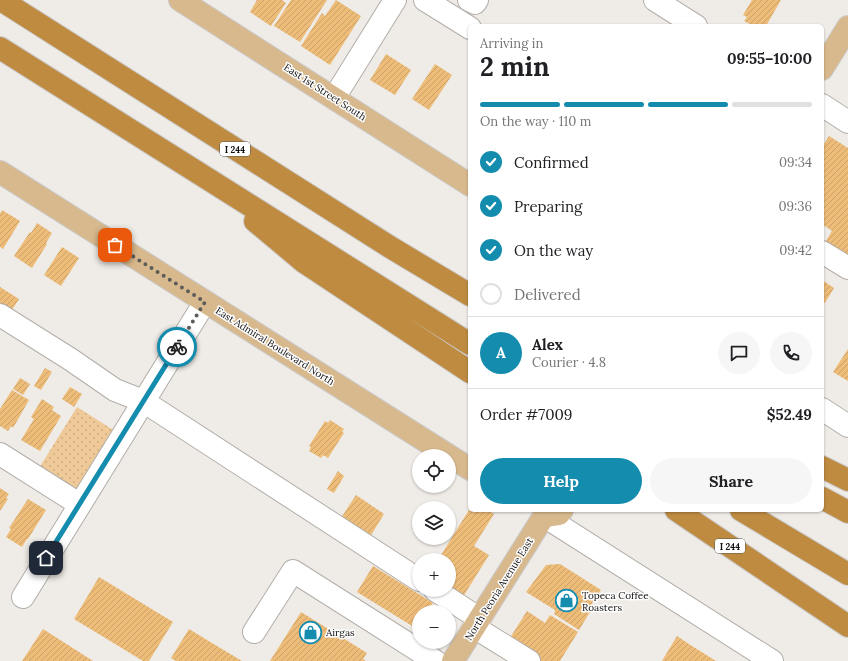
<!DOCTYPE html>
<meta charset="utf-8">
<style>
body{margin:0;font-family:Lora,serif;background:#f6f6f6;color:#202124;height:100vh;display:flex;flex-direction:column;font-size:15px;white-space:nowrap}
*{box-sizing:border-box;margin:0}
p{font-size:13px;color:#757577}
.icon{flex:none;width:22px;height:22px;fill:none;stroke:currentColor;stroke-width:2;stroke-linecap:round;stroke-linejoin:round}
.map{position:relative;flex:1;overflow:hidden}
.panel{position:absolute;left:468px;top:24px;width:356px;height:488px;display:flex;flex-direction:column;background:#fff;border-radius:6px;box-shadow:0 1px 3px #0004}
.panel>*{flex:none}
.controls{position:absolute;left:412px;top:449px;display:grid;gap:8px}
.controls a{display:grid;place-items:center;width:44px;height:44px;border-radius:50%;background:#fff;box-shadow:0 1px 3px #0004;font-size:20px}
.pin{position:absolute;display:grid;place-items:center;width:34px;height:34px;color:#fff;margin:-17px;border-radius:8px;box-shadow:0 2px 6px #0006}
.courier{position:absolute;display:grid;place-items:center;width:40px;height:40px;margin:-20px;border:3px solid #148cae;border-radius:50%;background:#fff;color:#222;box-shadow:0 1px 5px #0007}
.head em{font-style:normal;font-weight:800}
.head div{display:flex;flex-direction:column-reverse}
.head{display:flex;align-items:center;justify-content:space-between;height:68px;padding:0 12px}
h1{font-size:26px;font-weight:800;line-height:30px}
.bar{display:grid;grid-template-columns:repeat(4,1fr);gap:6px 4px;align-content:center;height:48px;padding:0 12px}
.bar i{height:5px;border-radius:3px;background:#e0e0e0}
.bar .selected{background:#148cae}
.bar p{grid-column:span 4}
.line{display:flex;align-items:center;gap:10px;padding:0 12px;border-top:1px solid #e0e0e0}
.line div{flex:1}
.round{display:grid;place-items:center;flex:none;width:42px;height:42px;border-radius:21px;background:#f6f6f6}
ol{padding:0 12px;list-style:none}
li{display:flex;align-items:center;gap:12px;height:44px}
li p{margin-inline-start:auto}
li .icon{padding:4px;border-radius:50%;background:#148cae;color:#fff;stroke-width:4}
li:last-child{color:#757577}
li i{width:22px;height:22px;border:2px solid #e0e0e0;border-radius:50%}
.action{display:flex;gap:8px;margin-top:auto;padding:8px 12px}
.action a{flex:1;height:46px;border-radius:24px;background:#148cae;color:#fff;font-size:16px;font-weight:800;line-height:46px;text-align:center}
.action a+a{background:#f6f6f6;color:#202124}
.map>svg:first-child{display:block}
.grass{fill:url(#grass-dots)}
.building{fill:url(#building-hatch)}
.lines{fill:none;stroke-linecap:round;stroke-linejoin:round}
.minor-casing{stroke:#b2aea9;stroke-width:24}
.major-casing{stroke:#cbcaca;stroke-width:24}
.highway-casing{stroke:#cbcaca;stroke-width:24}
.minor{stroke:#fff;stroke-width:22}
.major{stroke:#d8b98d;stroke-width:22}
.highway{stroke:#be8b41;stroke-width:22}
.done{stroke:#5f5d5a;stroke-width:4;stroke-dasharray:0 7.2}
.route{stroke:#148cae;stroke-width:5}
.labels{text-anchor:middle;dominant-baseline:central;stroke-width:3;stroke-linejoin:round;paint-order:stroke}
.shield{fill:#fff;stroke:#595857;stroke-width:1}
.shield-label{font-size:9px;font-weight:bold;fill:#12100f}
.street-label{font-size:10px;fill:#12100f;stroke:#fff}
.poi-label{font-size:10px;fill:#12100f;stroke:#fff;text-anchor:start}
</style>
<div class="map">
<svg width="848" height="661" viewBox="0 0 848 661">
<defs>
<pattern id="grass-dots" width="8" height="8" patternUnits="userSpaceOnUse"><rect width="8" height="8" fill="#efca98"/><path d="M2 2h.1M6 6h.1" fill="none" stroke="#ccac82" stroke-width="1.8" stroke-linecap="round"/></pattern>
<pattern id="building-hatch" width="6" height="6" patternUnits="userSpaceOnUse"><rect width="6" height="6" fill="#edbc79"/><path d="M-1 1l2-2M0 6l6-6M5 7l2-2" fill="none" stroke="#caa167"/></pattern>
</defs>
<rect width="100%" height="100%" fill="#efebe6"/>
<polygon class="grass" points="77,407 115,431 77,490 39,468"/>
<g class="building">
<polygon points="257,0 282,0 286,3 271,26 250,12"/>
<polygon points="291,0 327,0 300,42 274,26"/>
<polygon points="336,0 361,16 330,65 301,46 322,13 325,16"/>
<polygon points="752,0 781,0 766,26 754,26 744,21 747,17 743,15"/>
<polygon points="386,54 411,70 395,95 370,80"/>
<polygon points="435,64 452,75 429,110 412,99"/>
<polygon points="829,136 848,148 848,261 823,246 832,231 822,224 822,147"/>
<polygon points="2,210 20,221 3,249 0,247 0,214"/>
<polygon points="37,223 52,233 46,243 47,244 32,268 14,256 30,232 31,233"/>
<polygon points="62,247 79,258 61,286 44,275"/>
<polygon points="822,280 834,288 825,303 822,301"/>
<polygon points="0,287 19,299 10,313 0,306"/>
<polygon points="848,349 848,381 833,372"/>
<polygon points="45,368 52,372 41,390 34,386"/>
<polygon points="20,378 30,384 23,395 13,389"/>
<polygon points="70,387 82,394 74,407 62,399"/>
<polygon points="12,390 29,400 13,428 11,426 8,431 0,426 0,409"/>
<polygon points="42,399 54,407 52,410 61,416 40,451 21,440 34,419 31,417"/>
<polygon points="330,420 344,429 342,432 344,433 328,458 323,455 321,458 309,451 311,447 309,446 325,421 328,423"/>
<polygon points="338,471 344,476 334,493 327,489"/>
<polygon points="0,488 9,494 6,498 8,499 0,511"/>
<polygon points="356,495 384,514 368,540 339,521"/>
<polygon points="28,499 46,510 28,539 27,539 22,547 6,537 11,529 9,528"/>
<polygon points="469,510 488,510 494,514 474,546 489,555 461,600 449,590 449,560 438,560"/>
<polygon points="560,564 601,590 588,610 590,612 579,630 554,614 555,610 526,592 546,565"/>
<polygon points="373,566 433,603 427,612 419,612 419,625 417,629 357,592"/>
<polygon points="99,577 173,622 149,661 143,661 74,619"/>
<polygon points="527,611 545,623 550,615 578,632 560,661 540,661 508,641"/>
<polygon points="301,612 367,653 363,659 366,661 270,661"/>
<polygon points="43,629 93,661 22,661"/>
<polygon points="189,629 212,643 242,661 176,661 171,658"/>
<polygon points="677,636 692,646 716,661 662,661"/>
</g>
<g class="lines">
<defs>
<g id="minor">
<polyline points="425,0 470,28"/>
<polyline points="469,0 475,3 477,0"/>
<polyline points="655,0 696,26"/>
<polyline points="334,98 395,0"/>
<polyline points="822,105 848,122"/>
<polyline points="822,252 848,268"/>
<polyline points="0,315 70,359 115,390 143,401 419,580"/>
<polyline points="822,409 848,426"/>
<polyline points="0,454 79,504"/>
<polyline points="544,516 772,661"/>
<polyline points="435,590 480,619"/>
<polyline points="23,597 205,302"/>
<polyline points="474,627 529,661"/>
<polyline points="254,632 293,571 435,661"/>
</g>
<g id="major">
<polyline points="180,0 470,185"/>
<polyline points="822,69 848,27"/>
<polyline points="0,172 470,469"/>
<polyline points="544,516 559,514 562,510"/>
<polyline points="453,661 544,516"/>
</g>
<g id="highway">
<polyline points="1,0 390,247 470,295"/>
<polyline points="0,48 470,344"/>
<polyline points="255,221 304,262 470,372"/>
<polyline points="822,467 848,480"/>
<polyline points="822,498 848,512"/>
<polyline points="676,510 848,626"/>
<polyline points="741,510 848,574"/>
</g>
</defs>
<use href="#minor" class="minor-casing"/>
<use href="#major" class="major-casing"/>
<use href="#highway" class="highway-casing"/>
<use href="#minor" class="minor"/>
<use href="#major" class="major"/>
<use href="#highway" class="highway"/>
</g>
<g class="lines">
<polyline class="done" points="115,245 205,302 177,347"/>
<polyline class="route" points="46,558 177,347"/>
</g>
<defs>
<symbol id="shop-ring" viewBox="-11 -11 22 22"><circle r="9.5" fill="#fff" stroke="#148cae" stroke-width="1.5"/><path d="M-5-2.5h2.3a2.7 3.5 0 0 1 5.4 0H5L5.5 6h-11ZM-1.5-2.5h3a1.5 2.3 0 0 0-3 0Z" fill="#148cae"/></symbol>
</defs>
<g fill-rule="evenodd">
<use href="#shop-ring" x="554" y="588" width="25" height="25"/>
<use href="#shop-ring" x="298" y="620" width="25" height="25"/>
</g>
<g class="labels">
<g class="shield">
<rect x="220" y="142" width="30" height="14" rx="3"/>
<rect x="715" y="539" width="30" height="14" rx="3"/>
</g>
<g class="shield-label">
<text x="235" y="149">I 244</text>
<text x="730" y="546">I 244</text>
</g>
<g class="street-label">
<text transform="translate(325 92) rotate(33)">East 1st Street South</text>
<text transform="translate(275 346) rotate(32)">East Admiral Boulevard North</text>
<text transform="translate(499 589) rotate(-58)">North Peoria Avenue East</text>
</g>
<g class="poi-label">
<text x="582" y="595">Topeca Coffee<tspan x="582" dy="12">Roasters</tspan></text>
<text x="326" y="632">Airgas</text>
</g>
</g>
</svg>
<div class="controls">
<a><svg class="icon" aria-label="locate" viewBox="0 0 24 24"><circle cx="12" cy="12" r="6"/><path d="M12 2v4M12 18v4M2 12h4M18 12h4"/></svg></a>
<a><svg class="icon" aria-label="layers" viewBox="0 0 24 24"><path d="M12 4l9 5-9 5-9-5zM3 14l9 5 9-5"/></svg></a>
<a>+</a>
<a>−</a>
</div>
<div class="pin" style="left:115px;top:245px;background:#ea580c"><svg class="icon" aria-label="bag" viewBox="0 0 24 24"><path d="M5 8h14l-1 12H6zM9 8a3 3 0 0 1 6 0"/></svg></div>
<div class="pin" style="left:46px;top:558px;background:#1f2937"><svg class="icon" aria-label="home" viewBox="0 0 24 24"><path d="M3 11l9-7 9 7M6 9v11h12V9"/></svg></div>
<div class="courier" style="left:177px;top:347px"><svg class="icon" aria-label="bike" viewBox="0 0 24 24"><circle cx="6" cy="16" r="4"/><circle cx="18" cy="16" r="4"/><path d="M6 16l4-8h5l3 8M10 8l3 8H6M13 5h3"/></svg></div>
<section class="panel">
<div class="head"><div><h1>2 min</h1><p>Arriving in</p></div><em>09:55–10:00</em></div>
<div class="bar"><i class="selected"></i><i class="selected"></i><i class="selected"></i><i></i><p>On the way · 110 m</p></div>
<ol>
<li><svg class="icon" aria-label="check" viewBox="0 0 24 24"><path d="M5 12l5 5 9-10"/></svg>Confirmed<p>09:34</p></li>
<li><svg class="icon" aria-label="check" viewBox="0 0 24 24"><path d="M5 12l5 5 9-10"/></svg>Preparing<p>09:36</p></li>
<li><svg class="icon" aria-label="check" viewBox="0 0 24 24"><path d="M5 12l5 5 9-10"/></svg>On the way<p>09:42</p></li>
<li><i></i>Delivered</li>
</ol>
<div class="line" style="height:72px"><b class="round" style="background:#148cae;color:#fff">A</b><div><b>Alex</b><p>Courier · 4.8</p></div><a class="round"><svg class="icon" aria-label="chat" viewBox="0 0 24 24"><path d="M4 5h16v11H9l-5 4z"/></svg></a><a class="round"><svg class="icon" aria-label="phone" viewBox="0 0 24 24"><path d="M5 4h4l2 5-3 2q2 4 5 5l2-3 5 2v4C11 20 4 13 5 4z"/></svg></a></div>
<div class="line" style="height:52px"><div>Order #7009</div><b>$52.49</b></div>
<div class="action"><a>Help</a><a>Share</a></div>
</section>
</div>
